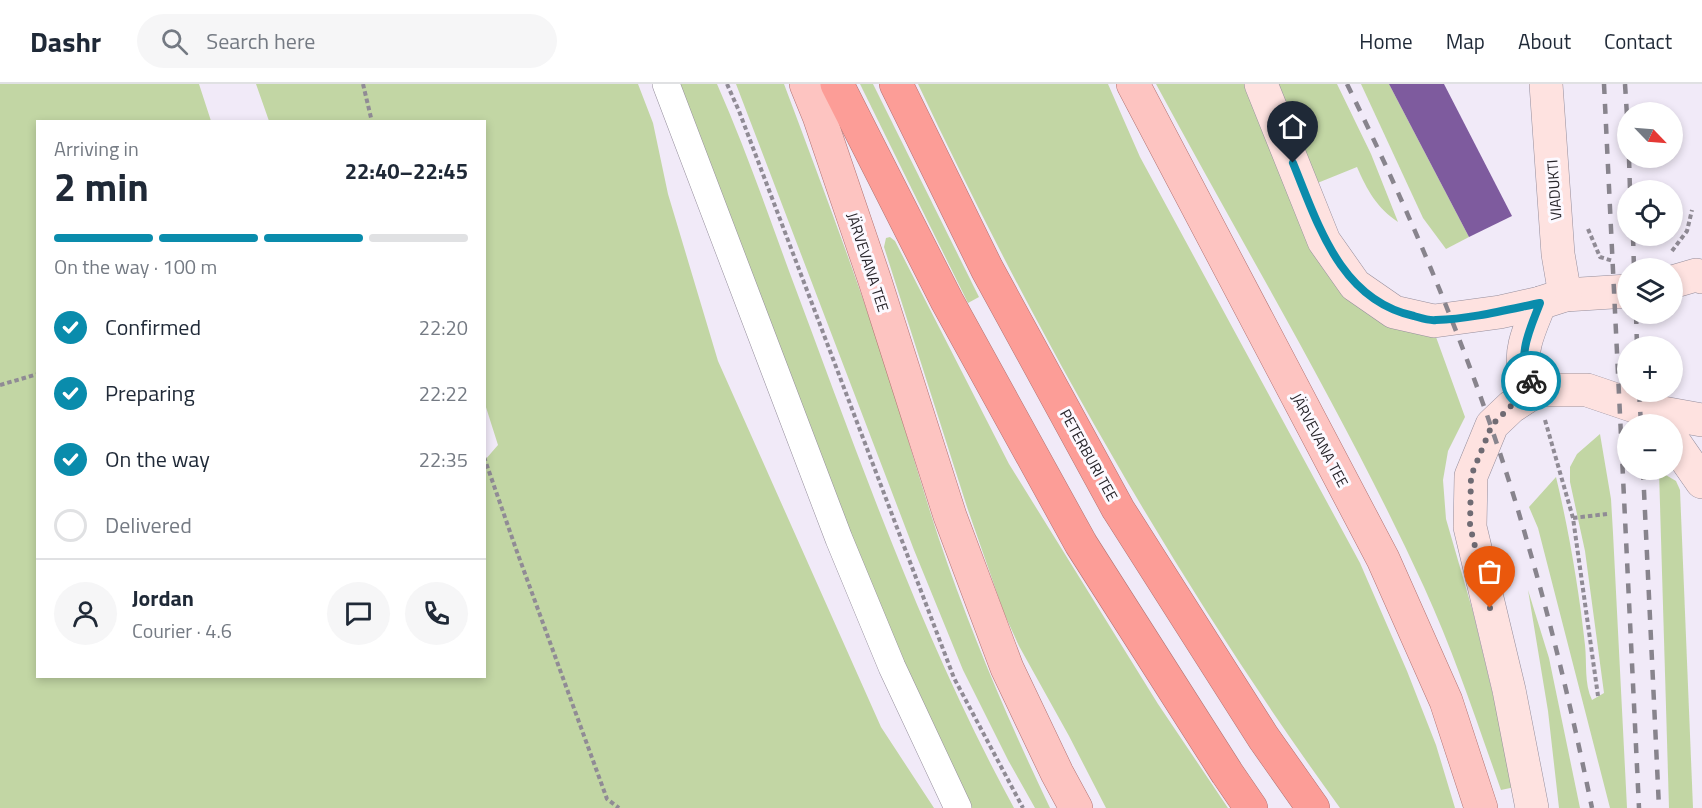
<!DOCTYPE html>
<meta charset="utf-8">
<style>
body{margin:0;font-family:"Titillium Web",sans-serif;background:#f6f6f7;color:#1f2937;height:100vh;display:flex;flex-direction:column;font-size:22px;white-space:nowrap}
*{box-sizing:border-box;margin:0}
p{font-size:20px;color:#747a83}
.icon{flex:none;width:33px;height:33px;fill:none;stroke:currentColor;stroke-width:2;stroke-linecap:round;stroke-linejoin:round}
.map{position:relative;flex:1;overflow:hidden}
.details{position:absolute;left:36px;top:36px;width:450px;height:558px;display:flex;flex-direction:column;background:#fff;border-radius:0px;box-shadow:0 3px 9px #0003}
.details>*{flex:none}
.needle{width:39px;rotate:115deg}
.fabs{position:absolute;left:1617px;top:18px;display:grid;gap:12px}
.fabs a{display:grid;place-items:center;width:66px;height:66px;border-radius:50%;background:#fff;box-shadow:0 3px 9px #0003;font-size:30px}
.pin{position:absolute;display:grid;place-items:center;width:51px;height:51px;color:#fff;margin:-62px -26px;border-radius:50% 50% 50% 0;rotate:-45deg;box-shadow:0 0 6px #0007}
.pin .icon{rotate:45deg}
.courier{position:absolute;display:grid;place-items:center;width:60px;height:60px;margin:-30px;border:4px solid #0a8cac;border-radius:50%;background:#fff;color:#222;box-shadow:0 2px 8px #0007}
.overview em{font-style:normal;font-weight:700}
.overview div{display:flex;flex-direction:column-reverse}
.overview{display:flex;align-items:center;justify-content:space-between;height:102px;padding:0 18px}
h1{font-size:39px;font-weight:700;line-height:45px}
.bar{display:grid;grid-template-columns:repeat(4,1fr);gap:9px 6px;align-content:center;height:72px;padding:0 18px}
.bar i{height:8px;border-radius:4px;background:#e0e1e3}
.bar .selected{background:#0a8cac}
.bar p{grid-column:span 4}
.line{display:flex;align-items:center;gap:15px;padding:0 18px;border-top:2px solid #e0e1e3}
.line div{flex:1}
.round{display:grid;place-items:center;flex:none;width:63px;height:63px;border-radius:32px;background:#f6f6f7}
ol{padding:0 18px;list-style:none}
li{display:flex;align-items:center;gap:18px;height:66px}
li p{margin-inline-start:auto}
li .icon{padding:6px;border-radius:50%;background:#0a8cac;color:#fff;stroke-width:4}
li:last-child{color:#747a83}
li i{width:33px;height:33px;border:3px solid #e0e1e3;border-radius:50%}
header{display:flex;align-items:center;gap:36px;box-sizing:border-box;height:84px;padding:0 30px;background:#fff;border-bottom:2px solid #e0e1e3}
header strong{font-size:28px}
nav{display:flex;gap:33px;margin-inline-start:auto;font-size:21px}
.search{width:420px;height:54px;background:#f6f6f7;display:flex;align-items:center;gap:15px;box-sizing:border-box;padding:0 21px;border-radius:33px;color:#747a83;font-size:22px}
.map>svg:first-child{display:block}
.green{fill:#c2d6a4}
.building{fill:#7e5b9e}
.lines{fill:none;stroke-linecap:round;stroke-linejoin:round}
.street-casing{stroke:#958e9c;stroke-width:28}
.secondary-casing{stroke:#958e9c;stroke-width:34}
.primary-casing{stroke:#b27372;stroke-width:34}
.highway-casing{stroke:#b27372;stroke-width:34}
.path{stroke:#908b95;stroke-width:4;stroke-dasharray:4.5 3;stroke-linecap:butt}
.street{stroke:#fff;stroke-width:27}
.secondary{stroke:#fee2e0;stroke-width:33}
.primary{stroke:#fdc4c1;stroke-width:33}
.highway{stroke:#fc9d97;stroke-width:33}
.rail{stroke:#88848d;stroke-width:4.5;stroke-dasharray:10 10;stroke-linecap:butt}
.done{stroke:#6f6b73;stroke-width:6;stroke-dasharray:0 10.8}
.route{stroke:#0a8cac;stroke-width:8}
.labels{text-anchor:middle;dominant-baseline:central;stroke-width:6;stroke-linejoin:round;paint-order:stroke}
.street-label{font-size:15px;fill:#29262c;stroke:#fcf9ff}
</style>
<header>
<strong>Dashr</strong>
<div class="search"><svg class="icon" aria-label="search" viewBox="0 0 24 24"><circle cx="10" cy="10" r="6"/><path d="M15 15l6 6"/></svg>Search here</div>
<nav><a>Home</a><a>Map</a><a>About</a><a>Contact</a></nav>
</header>
<div class="map">
<svg width="1702" height="724" viewBox="0 0 1702 724">
<rect width="100%" height="100%" fill="#f1eaf8"/>
<g class="green">
<polygon points="0,0 199,0 211,37 38,38 38,592 484,592 485,376 498,361 484,317 484,38 269,37 256,0 638,0 653,39 668,110 718,277 881,643 934,724 0,724"/>
<path d="M676 0H717C744 61 766 124 789 187 857 368 921 554 1014 724H970L878 526Z"/>
<path d="M736 0H784C816 85 848 170 877 256 899 322 917 389 939 455 970 547 1008 636 1050 724H1035L1008 676 963 586 914 466Z"/>
<polygon points="860,0 873,0 979,213 968,219"/>
<path d="M918 0H1108L1140 73 1360 479 1407 587 1436 661 1455 724H1340C1176 498 1037 252 918 0Z"/>
<path d="M1156 0H1247C1262 37 1277 74 1291 111 1300 132 1307 156 1318 176 1343 220 1386 247 1436 253L1465 333 1448 367 1443 396 1446 435 1473 528 1515 703 1501 706C1477 638 1454 569 1424 503 1345 331 1246 167 1156 0Z"/>
<path d="M1272 0H1337L1371 70 1398 138C1377 124 1367 106 1357 83L1315 100Z"/>
<polygon points="1361,0 1389,0 1469,153 1446,165 1423,134"/>
<polygon points="890,153 895,157 1009,380 1158,620 1228,724 1106,724 1069,652 1019,562 1004,529 967,423 884,163 886,154"/>
<path d="M1600 350 1611 415 1613 449 1627 724H1610L1538 444 1529 423 1556 393C1569 447 1579 506 1585 561 1587 579 1584 600 1592 616L1604 609 1585 467 1570 398V383L1577 370Z"/>
<polygon points="1659,387 1676,397 1680,406 1693,724 1669,724"/>
<polygon points="1528,506 1549,574 1580,724 1559,724 1548,627"/>
</g>
<polygon class="building" points="1389,0 1444,0 1512,132 1469,153"/>
<g class="lines">
<defs>
<polyline id="street" points="666,0 839,455 892,583 958,724"/>
<g id="secondary">
<polyline points="1261,0 1324,157 1355,201 1394,228 1434,237 1500,228 1540,219 1565,211 1628,207"/>
<polyline points="1546,0 1558,170 1565,211"/>
<polyline points="1672,198 1696,191 1702,193"/>
<path d="M1537 306C1533 301 1528 296 1526 290 1517 268 1532 240 1540 219"/>
<polyline points="1672,355 1702,398"/>
<polyline points="1532,724 1509,606 1470,443 1471,392 1492,341 1511,323 1537,306 1587,306 1646,326 1702,336"/>
</g>
<g id="primary">
<polyline points="806,0 819,32 875,197 950,432 1007,584 1057,689 1076,724"/>
<polyline points="1133,0 1383,475 1446,617 1481,724"/>
</g>
<g id="highway">
<polyline points="837,0 947,217 1081,460 1227,689 1251,724"/>
<polyline points="896,0 987,185 1118,425 1263,653 1313,724"/>
</g>
</defs>
<use href="#street" class="street-casing"/>
<use href="#secondary" class="secondary-casing"/>
<use href="#primary" class="primary-casing"/>
<use href="#highway" class="highway-casing"/>
<g class="path">
<polyline points="363,0 372,38"/>
<polyline points="727,0 739,27 954,594 1023,724"/>
<polyline points="1588,145 1600,173 1613,177"/>
<polyline points="1672,167 1687,147 1692,126"/>
<polyline points="0,301 38,290"/>
<polyline points="1545,336 1573,434 1598,612"/>
<polyline points="484,373 516,465 607,715 619,724"/>
<polyline points="1573,434 1607,430"/>
</g>
<use href="#street" class="street"/>
<use href="#secondary" class="secondary"/>
<use href="#primary" class="primary"/>
<use href="#highway" class="highway"/>
<g class="rail">
<path d="M1347 0C1420 149 1484 304 1529 464 1554 550 1574 637 1592 724"/>
<polyline points="1604,0 1639,724"/>
<polyline points="1625,0 1628,48"/>
<polyline points="1629,74 1630,106"/>
<polyline points="1633,152 1634,184"/>
<polyline points="1636,230 1637,262"/>
<polyline points="1639,308 1641,340"/>
<polyline points="1643,386 1659,724"/>
</g>
</g>
<g class="lines">
<polyline class="done" points="1490,524 1470,442 1471,392 1492,341 1511,322 1537,306 1531,297"/>
<path class="route" d="M1293 79C1318 140 1340 216 1414 232 1421 234 1429 237 1436 236 1470 235 1506 226 1540 219 1531 243 1515 274 1531 297"/>
</g>
<g class="labels">
<g class="street-label">
<text transform="translate(1554 106) rotate(-94)">VIADUKTI</text>
<text transform="translate(868 178) rotate(72)">JÄRVEVANA TEE</text>
<text transform="translate(1320 356) rotate(62)">JÄRVEVANA TEE</text>
<text transform="translate(1089 371) rotate(61)">PETERBURI TEE</text>
</g>
</g>
</svg>
<div class="fabs">
<a><svg class="needle" viewBox="-14 -14 28 28"><path d="M0-13l5 13h-10z" fill="#e53935"/><path d="M0 13l5-13h-10z" fill="#747a83"/></svg></a>
<a><svg class="icon" aria-label="locate" viewBox="0 0 24 24"><circle cx="12" cy="12" r="6"/><path d="M12 2v4M12 18v4M2 12h4M18 12h4"/></svg></a>
<a><svg class="icon" aria-label="layers" viewBox="0 0 24 24"><path d="M12 4l9 5-9 5-9-5zM3 14l9 5 9-5"/></svg></a>
<a>+</a>
<a>−</a>
</div>
<div class="pin" style="left:1490px;top:524px;background:#ea580c"><svg class="icon" aria-label="bag" viewBox="0 0 24 24"><path d="M5 8h14l-1 12H6zM9 8a3 3 0 0 1 6 0"/></svg></div>
<div class="pin" style="left:1293px;top:79px;background:#1f2937"><svg class="icon" aria-label="home" viewBox="0 0 24 24"><path d="M3 11l9-7 9 7M6 9v11h12V9"/></svg></div>
<div class="courier" style="left:1531px;top:297px"><svg class="icon" aria-label="bike" viewBox="0 0 24 24"><circle cx="6" cy="16" r="4"/><circle cx="18" cy="16" r="4"/><path d="M6 16l4-8h5l3 8M10 8l3 8H6M13 5h3"/></svg></div>
<section class="details">
<div class="overview"><div><h1>2 min</h1><p>Arriving in</p></div><em>22:40–22:45</em></div>
<div class="bar"><i class="selected"></i><i class="selected"></i><i class="selected"></i><i></i><p>On the way · 100 m</p></div>
<ol>
<li><svg class="icon" aria-label="check" viewBox="0 0 24 24"><path d="M5 12l5 5 9-10"/></svg>Confirmed<p>22:20</p></li>
<li><svg class="icon" aria-label="check" viewBox="0 0 24 24"><path d="M5 12l5 5 9-10"/></svg>Preparing<p>22:22</p></li>
<li><svg class="icon" aria-label="check" viewBox="0 0 24 24"><path d="M5 12l5 5 9-10"/></svg>On the way<p>22:35</p></li>
<li><i></i>Delivered</li>
</ol>
<div class="line" style="height:108px"><a class="round"><svg class="icon" aria-label="person" viewBox="0 0 24 24"><circle cx="12" cy="8" r="4"/><path d="M4 21q1-7 8-7t8 7"/></svg></a><div><b>Jordan</b><p>Courier · 4.6</p></div><a class="round"><svg class="icon" aria-label="chat" viewBox="0 0 24 24"><path d="M4 5h16v11H9l-5 4z"/></svg></a><a class="round"><svg class="icon" aria-label="phone" viewBox="0 0 24 24"><path d="M5 4h4l2 5-3 2q2 4 5 5l2-3 5 2v4C11 20 4 13 5 4z"/></svg></a></div>
</section>
</div>
